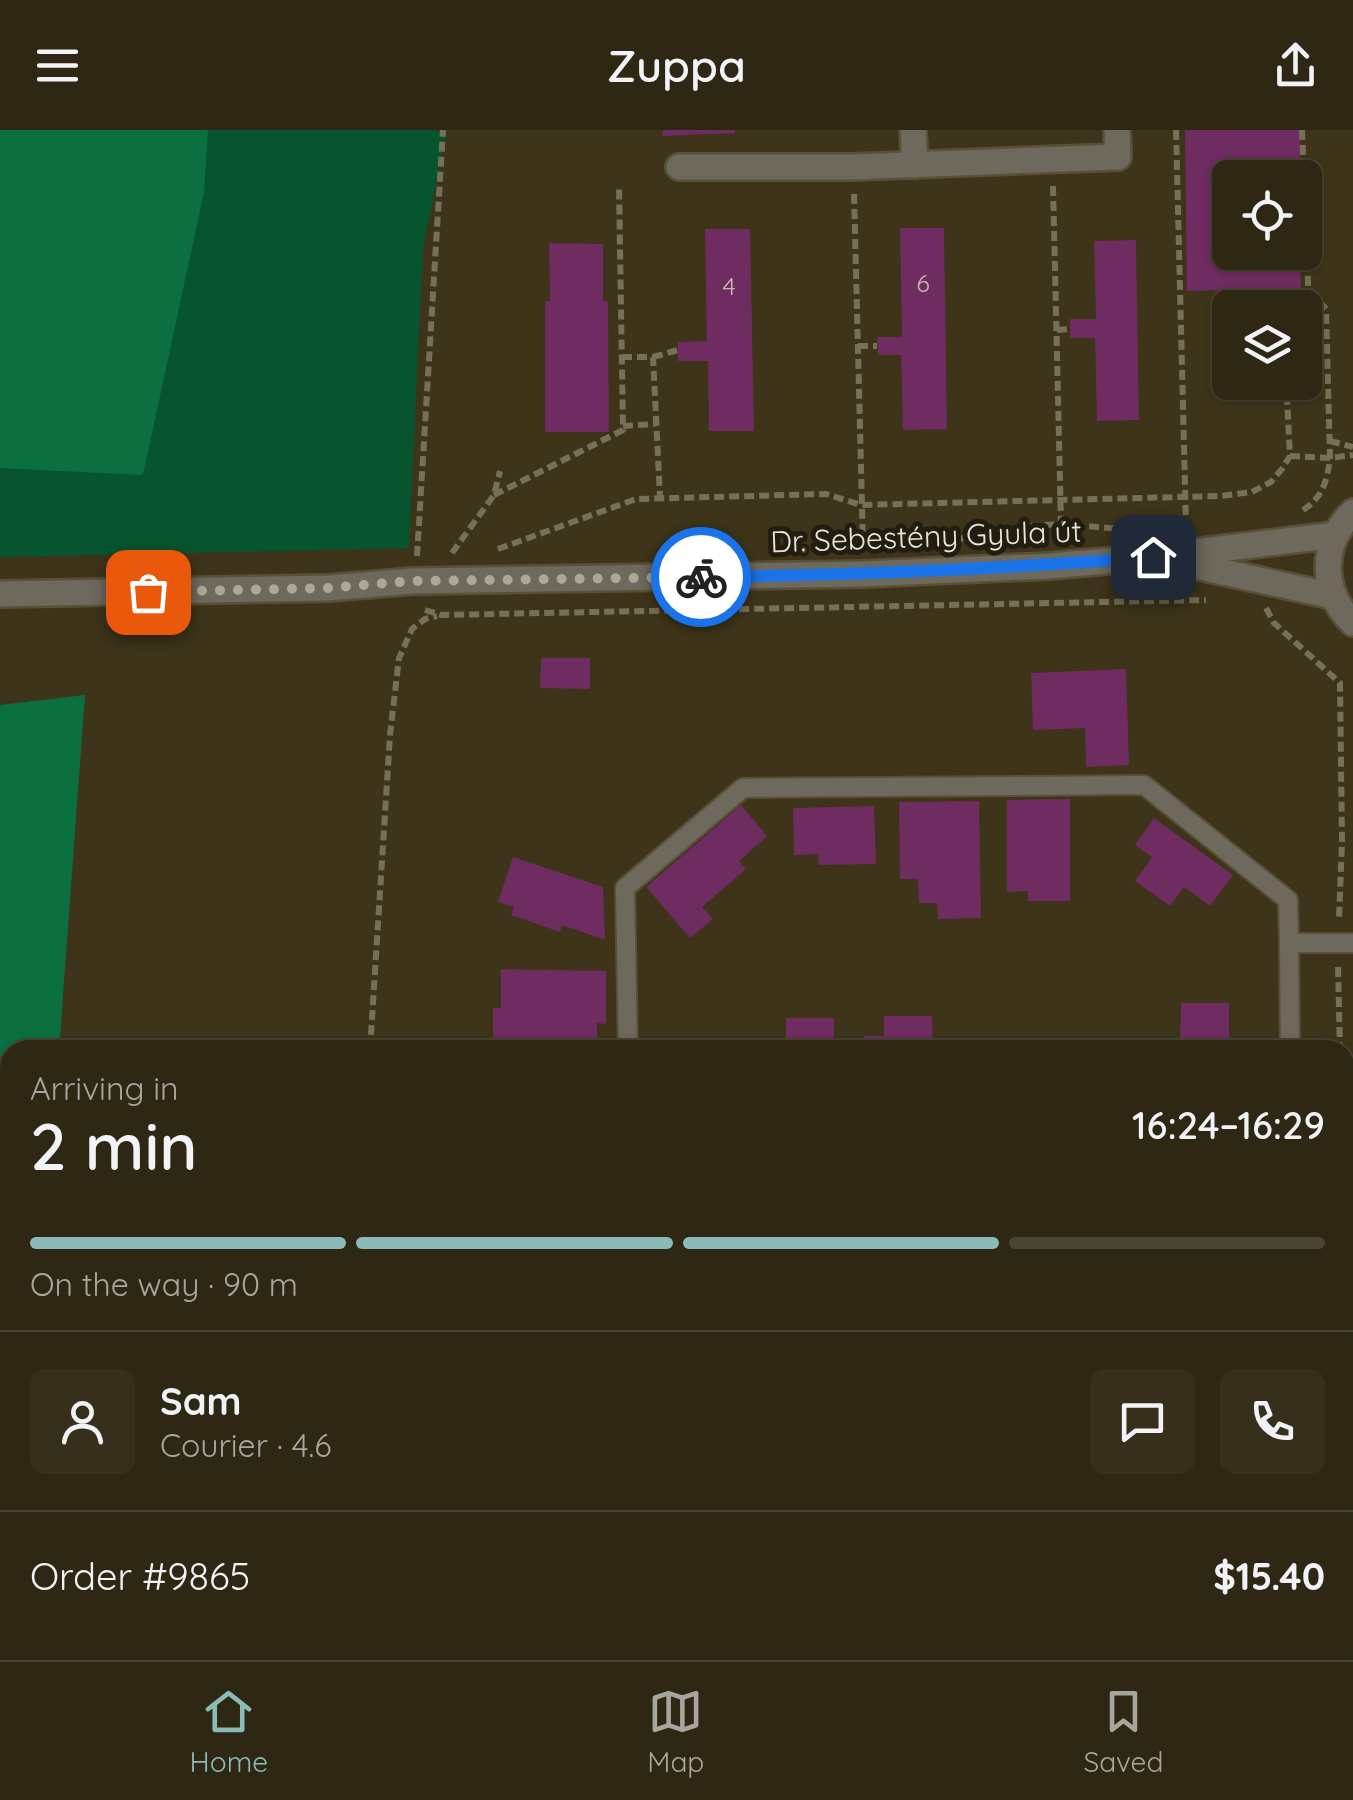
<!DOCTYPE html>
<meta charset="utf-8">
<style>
body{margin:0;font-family:Quicksand,sans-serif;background:#362f1c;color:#f1f3f6;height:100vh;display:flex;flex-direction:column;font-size:38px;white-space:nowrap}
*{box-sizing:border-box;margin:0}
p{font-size:32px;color:#a7a5a0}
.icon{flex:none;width:55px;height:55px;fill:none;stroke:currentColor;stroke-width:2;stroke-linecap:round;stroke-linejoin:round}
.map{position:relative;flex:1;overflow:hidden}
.details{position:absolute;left:0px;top:910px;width:1355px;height:620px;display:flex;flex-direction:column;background:#2e2713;border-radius:30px 30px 0 0;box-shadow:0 2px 8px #0004,0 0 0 2px #494433}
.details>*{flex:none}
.fabs{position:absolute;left:1212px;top:30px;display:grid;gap:20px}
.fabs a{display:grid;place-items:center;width:110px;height:110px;border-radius:15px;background:#2e2713;box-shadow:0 2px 8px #0004,0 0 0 2px #494433;font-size:50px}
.pin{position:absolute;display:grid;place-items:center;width:85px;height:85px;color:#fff;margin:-42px;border-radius:20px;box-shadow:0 5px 15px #0006}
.courier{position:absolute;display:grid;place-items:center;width:100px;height:100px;margin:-50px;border:8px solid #1a73e8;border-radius:50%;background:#fff;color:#222;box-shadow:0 2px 12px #0007}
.headline em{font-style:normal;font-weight:600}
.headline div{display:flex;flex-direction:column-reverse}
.headline{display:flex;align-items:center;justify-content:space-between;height:170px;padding:0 30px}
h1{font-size:65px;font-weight:600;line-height:75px}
.bar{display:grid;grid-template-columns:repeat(4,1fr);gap:15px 10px;align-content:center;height:120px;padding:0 30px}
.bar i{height:12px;border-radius:8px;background:#494433}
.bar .active{background:#8bbbb9}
.bar p{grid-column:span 4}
.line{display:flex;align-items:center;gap:25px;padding:0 30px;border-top:2px solid #494433}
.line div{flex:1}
.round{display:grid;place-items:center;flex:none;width:105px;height:105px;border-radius:15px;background:#362f1c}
header{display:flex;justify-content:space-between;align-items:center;height:130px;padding:0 30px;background:#2e2713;font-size:45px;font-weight:600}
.tabs{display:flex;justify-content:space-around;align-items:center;height:140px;border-top:2px solid #494433;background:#2e2713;font-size:28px;color:#a7a5a0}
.tabs a{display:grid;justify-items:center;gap:5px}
.tabs .active{color:#8bbbb9}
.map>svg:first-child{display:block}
.green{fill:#06552f}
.forest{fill:#0b6f3f}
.building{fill:#6e2c60}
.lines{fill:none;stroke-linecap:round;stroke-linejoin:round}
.service-casing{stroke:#5a5037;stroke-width:22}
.minor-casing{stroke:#5a5037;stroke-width:30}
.tertiary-casing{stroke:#5a5037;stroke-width:30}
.path{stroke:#776f57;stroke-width:6;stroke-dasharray:10 5;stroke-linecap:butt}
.service{stroke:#6d695c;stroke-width:18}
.minor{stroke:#6d695c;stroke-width:25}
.tertiary{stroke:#6d695c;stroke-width:25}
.done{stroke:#aea793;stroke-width:10;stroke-dasharray:0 18}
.route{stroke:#1a73e8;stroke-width:12}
.labels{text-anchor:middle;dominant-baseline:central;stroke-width:10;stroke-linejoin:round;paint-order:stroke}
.number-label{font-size:25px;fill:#cbb7b8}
.street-label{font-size:30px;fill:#eae5d5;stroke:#211d11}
</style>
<header><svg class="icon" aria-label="menu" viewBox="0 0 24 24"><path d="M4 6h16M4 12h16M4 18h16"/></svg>Zuppa<svg class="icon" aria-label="share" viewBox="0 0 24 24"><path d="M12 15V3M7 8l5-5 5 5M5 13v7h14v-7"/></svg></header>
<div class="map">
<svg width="1353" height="1530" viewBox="0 0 1353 1530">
<rect width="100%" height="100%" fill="#3e3419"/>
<g class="green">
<polygon points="0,0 447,0 423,118 409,418 0,427"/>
<polygon points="501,1520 1345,1520 1345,1530 508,1530"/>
</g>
<g class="forest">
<polygon points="0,0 208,0 204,62 143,345 0,338"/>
<polygon points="85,565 59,920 10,920 10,1520 47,1520 49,1530 0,1530 0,575"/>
</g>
<g class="building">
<polygon points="663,0 735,0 735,3 663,6"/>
<polygon points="1185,0 1300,0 1300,48 1230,48 1230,122 1300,122 1301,158 1187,161"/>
<polygon points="900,98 944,98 947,299 903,300 901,225 878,225 877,207 902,207"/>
<polygon points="705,99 750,99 754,301 709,301 708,231 678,231 678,212 707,211"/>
<polygon points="1136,110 1139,290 1097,291 1095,208 1070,208 1070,189 1096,189 1094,111"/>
<polygon points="549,113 603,114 603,171 608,171 609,302 545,302 545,171 550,171"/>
<polygon points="541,528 590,528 590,559 540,558"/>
<polygon points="1126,539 1129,635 1086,637 1085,598 1033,600 1031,543"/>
<polygon points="1070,669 1070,771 1028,771 1028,761 1007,762 1007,670"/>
<polygon points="979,671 981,788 938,789 937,773 919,773 918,749 900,749 899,672"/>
<polygon points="741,675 767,706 739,731 746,739 702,777 713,789 690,808 646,757"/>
<polygon points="874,676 876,734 819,735 818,724 794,725 793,678"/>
<polygon points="1154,688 1233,745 1210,776 1184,757 1170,776 1135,751 1152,727 1135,715"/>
<polygon points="513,727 603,757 605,810 562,795 560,802 511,785 514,777 498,772"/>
<polygon points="501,839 606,841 606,894 597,893 597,912 493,910 493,878 501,878"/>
<polygon points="1181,873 1229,873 1229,920 1180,920"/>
<polygon points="884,886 932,886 933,920 864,920 864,906 884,906"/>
<polygon points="786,888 834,888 834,920 766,920 766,908 786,908"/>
<rect x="958" y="915" width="38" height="5"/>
</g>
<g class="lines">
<defs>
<g id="service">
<polyline points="628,920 625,758 743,658 1144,655 1288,770 1289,813"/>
<polyline points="1290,920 1289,813 1353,813"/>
<polyline points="1345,1136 1353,1136"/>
</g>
<g id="minor">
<polyline points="913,0 915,35"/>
<polyline points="679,37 853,37 1118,27 1117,0"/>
</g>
<g id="tertiary">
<path d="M1353 382C1320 414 1320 461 1353 493"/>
<polyline points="1177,432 1333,466"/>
<polyline points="0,464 329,458 413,451 863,444 1049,436 1153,427 1335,405"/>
</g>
</defs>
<use href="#service" class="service-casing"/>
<use href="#minor" class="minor-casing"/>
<use href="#tertiary" class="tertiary-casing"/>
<g class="path">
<polyline points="1176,0 1186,395"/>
<polyline points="1302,0 1304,48"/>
<polyline points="1053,56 1061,394"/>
<polyline points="854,64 863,415"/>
<polyline points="1305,71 1309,181 1305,198"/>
<polyline points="1057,200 1070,199"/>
<polyline points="858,216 877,216"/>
<polyline points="622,227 653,227 660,367"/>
<polyline points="653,227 678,220"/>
<polyline points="623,296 655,294"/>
<polyline points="1330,311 1353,317"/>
<polyline points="1290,326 1330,328 1353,325"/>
<polyline points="494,365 623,300 619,55"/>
<path d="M1303 380C1323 367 1327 351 1330 328L1326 179 1308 158"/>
<polyline points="956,410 999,398 1061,394 1121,399"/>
<polyline points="498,419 636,369 826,364 861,375 1220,366 1252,362 1271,352 1282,339 1290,326 1287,268 1291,252"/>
<polyline points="452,423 494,365 500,341"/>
<polyline points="417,426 443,0"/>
<polyline points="1266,478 1274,493 1340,553 1342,711 1339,789"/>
<polyline points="425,480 441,485 1206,470"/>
<polyline points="1338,837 1340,920"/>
<polyline points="370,920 390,605 399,528 412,499 425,489 437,486"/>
<polyline points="1345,1184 1353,1184"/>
<polyline points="387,1520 392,1530"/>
<polyline points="570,1520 576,1530"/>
<polyline points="745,1520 754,1530"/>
<polyline points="1296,1520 1297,1530"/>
<polyline points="927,1530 948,1524 952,1520"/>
</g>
<use href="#service" class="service"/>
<use href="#minor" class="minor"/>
<use href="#tertiary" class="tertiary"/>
</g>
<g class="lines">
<polyline class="done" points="148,462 328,458 413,451 701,447"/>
<path class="route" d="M701 447C852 445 1002 439 1153 427"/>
</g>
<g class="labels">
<g class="number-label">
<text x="923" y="152">6</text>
<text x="729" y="155">4</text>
</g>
<g class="street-label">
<text transform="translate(926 406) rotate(-2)">Dr. Sebestény Gyula út</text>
</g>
</g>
</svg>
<div class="fabs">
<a><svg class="icon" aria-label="locate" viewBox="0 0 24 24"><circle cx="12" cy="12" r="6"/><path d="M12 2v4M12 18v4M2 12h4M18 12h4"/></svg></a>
<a><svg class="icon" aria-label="layers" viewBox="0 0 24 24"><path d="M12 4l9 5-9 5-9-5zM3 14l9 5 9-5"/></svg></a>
</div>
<div class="pin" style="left:148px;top:462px;background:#ea580c"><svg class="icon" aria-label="bag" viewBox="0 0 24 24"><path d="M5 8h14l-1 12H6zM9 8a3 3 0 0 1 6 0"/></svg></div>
<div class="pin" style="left:1153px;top:427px;background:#1f2937"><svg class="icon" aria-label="home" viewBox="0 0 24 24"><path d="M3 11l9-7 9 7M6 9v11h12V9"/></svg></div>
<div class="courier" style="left:701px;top:447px"><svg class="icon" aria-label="bike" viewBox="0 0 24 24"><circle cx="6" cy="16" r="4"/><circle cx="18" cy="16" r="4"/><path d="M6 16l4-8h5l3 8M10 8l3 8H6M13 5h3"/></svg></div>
<section class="details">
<div class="headline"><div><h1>2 min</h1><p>Arriving in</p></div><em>16:24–16:29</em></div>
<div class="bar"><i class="active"></i><i class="active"></i><i class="active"></i><i></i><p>On the way · 90 m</p></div>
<div class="line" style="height:180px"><a class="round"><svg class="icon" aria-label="person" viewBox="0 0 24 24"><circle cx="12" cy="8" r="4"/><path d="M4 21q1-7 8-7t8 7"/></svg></a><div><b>Sam</b><p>Courier · 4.6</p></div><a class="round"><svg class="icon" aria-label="chat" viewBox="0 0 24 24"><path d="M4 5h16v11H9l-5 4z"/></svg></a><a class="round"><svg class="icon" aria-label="phone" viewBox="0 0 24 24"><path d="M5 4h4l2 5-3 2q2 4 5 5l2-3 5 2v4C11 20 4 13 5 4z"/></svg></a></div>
<div class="line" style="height:130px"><div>Order #9865</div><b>$15.40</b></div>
</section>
</div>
<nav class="tabs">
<a class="active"><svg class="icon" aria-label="home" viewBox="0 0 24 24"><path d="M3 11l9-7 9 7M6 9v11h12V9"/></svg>Home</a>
<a><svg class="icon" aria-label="map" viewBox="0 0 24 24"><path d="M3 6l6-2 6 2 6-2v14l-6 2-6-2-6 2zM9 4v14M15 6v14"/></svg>Map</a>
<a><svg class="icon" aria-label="saved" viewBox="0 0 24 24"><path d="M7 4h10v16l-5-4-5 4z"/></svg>Saved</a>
</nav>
